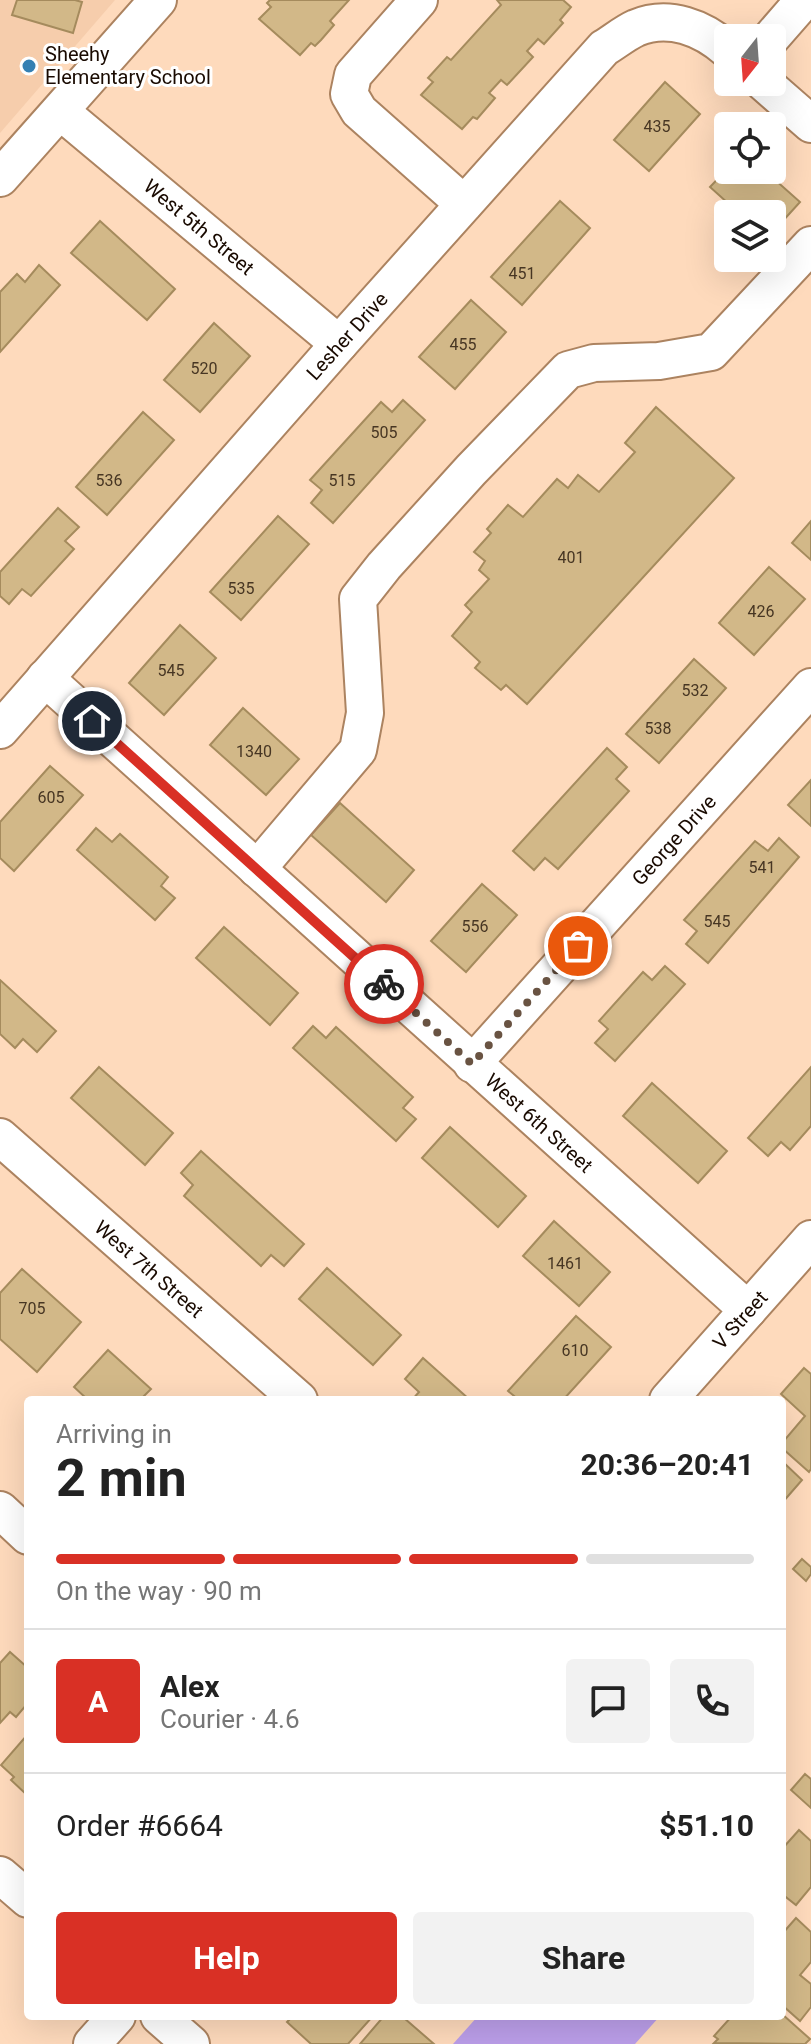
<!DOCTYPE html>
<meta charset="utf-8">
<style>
body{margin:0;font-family:Roboto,sans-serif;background:#f2f2f2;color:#222;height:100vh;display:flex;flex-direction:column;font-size:30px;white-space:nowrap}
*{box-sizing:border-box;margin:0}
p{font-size:26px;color:#767676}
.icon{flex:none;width:44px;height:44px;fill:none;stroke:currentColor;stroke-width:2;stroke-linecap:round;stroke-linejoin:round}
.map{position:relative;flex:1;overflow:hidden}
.sheet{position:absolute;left:24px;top:1396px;width:762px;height:624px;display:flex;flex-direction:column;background:#fff;border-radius:8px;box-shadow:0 8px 32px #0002}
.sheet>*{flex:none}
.needle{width:52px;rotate:197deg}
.controls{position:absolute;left:714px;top:24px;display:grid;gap:16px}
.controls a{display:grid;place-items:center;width:72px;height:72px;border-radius:8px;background:#fff;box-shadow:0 8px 32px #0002;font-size:40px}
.pin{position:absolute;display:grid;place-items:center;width:68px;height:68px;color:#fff;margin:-34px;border:4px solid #fff;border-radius:50%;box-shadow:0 2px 8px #0007}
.courier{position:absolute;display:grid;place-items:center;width:80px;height:80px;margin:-40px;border:6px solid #d93025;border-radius:50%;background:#fff;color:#222;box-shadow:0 2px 10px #0007}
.head em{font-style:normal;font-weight:700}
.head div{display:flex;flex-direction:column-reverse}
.head{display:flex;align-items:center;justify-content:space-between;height:136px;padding:0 32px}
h1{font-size:52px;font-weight:700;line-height:60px}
.bar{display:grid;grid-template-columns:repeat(4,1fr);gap:12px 8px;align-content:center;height:96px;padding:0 32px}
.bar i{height:10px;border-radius:6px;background:#e0e0e0}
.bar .on{background:#d93025}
.bar p{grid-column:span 4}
.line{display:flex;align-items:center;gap:20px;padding:0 32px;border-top:2px solid #e0e0e0}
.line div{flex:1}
.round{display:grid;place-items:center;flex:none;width:84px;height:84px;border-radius:8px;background:#f2f2f2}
.button{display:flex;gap:16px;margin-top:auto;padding:16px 32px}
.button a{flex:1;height:92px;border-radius:8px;background:#d93025;color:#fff;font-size:32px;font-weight:700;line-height:92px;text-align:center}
.button a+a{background:#f2f2f2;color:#222}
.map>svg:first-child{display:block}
.built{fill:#f6cdac}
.green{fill:#bb9ee9}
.building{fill:#d2b888;stroke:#a58b5d;stroke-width:2}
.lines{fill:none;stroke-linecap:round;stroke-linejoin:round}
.minor-casing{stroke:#ac8360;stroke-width:40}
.minor{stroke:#fff;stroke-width:36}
.done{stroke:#695342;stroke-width:8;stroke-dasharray:0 14.4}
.route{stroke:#d93025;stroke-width:10}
.poi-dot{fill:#3480b3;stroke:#fff;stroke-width:3}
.labels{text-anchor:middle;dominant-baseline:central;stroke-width:6;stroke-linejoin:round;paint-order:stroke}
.number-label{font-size:16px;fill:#473623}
.poi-label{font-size:20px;fill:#190a01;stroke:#fff;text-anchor:start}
.street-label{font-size:20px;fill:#190a01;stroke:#fff}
</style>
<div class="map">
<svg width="811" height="2044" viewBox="0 0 811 2044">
<rect width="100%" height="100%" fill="#fedabc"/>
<polygon class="built" points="0,0 115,0 0,133"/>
<polygon class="green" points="478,2016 660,2016 635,2044 453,2044"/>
<g class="building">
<polygon points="17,0 75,0 82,2 73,33 12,15"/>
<polygon points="270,0 349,0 330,21 334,25 321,40 315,46 311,43 300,55 259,19 271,7 267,3"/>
<polygon points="563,0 571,7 560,20 563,23 544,44 538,39 527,51 533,57 507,85 501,80 489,93 495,98 477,119 473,117 462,129 421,95 433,82 428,78 447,57 451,60 501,5 497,0"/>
<polygon points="665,82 700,114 649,171 614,140"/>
<polygon points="728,168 728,170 764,170 800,202 772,233 772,214 740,214 710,187"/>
<polygon points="560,201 590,228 522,305 491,277"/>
<polygon points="100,221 175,289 147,320 71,253"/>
<polygon points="39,265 60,285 0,352 0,292 17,274 25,282"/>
<polygon points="471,300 506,332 455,389 419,357"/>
<polygon points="214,323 250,356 200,412 164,380"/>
<polygon points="403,400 425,420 333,523 311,503 322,490 310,480 381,402 392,412"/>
<polygon points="656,407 734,478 527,704 506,685 501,690 475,668 480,662 452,636 472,612 465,605 489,579 479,570 485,561 474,552 491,533 487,529 508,505 523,517 557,479 568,488 578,475 599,492 635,452 625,443"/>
<polygon points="143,412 174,440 107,515 76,487"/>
<polygon points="58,508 79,527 65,541 74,549 31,596 22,589 9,604 0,596 0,572"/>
<polygon points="278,516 309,544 241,620 210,592"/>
<polygon points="811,521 811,560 792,543"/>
<polygon points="769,567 805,599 754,655 719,623"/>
<polygon points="180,625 216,658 164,715 129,683"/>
<polygon points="694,659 726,688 659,763 626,734"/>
<polygon points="243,708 299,759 266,795 210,745"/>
<polygon points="607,748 627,767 616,779 629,791 558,869 545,858 534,870 513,851"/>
<polygon points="50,766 83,795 14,871 0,858 0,822"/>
<polygon points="811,780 811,826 788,805"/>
<polygon points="340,803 414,870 386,902 311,835"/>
<polygon points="96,828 112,842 120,834 168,877 161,886 175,898 155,920 77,850"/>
<polygon points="779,838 799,857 708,963 686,944 697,931 684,920 755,841 768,851"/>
<polygon points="482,884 517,915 466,972 431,941"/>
<polygon points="224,927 298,993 270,1025 196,958"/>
<polygon points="665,966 685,984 615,1061 595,1043 608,1029 599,1021 643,972 652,980"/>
<polygon points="0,980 56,1031 37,1052 23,1039 15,1048 0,1034"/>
<polygon points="313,1026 326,1038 336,1027 413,1097 403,1108 416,1119 396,1141 293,1048"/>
<polygon points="99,1067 173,1133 145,1165 71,1098"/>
<polygon points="811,1067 811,1126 790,1150 781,1142 768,1156 748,1138"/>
<polygon points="652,1083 727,1151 698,1183 623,1116"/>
<polygon points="450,1127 526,1196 498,1227 422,1158"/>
<polygon points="201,1151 304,1244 284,1266 271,1255 261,1266 184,1196 193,1185 181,1173"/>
<polygon points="554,1221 610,1272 579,1306 523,1256"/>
<polygon points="327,1268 401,1335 373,1365 299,1299"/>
<polygon points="22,1269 81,1322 37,1372 0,1339 0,1293"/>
<polygon points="576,1316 611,1347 563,1400 519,1400 508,1391"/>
<polygon points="108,1350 151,1389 140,1400 88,1400 74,1387"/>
<polygon points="423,1358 470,1400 412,1400 419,1392 405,1379"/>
<polygon points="804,1368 811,1374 811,1469 809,1472 782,1448 782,1443 805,1416 781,1394"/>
<polygon points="782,1461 802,1480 782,1503"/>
<polygon points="802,1559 811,1567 811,1574 806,1581 793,1569"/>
<polygon points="10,1652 28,1668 28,1703 16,1717 10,1712 0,1723 0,1663"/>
<polygon points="28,1734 28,1796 11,1780 14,1777 1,1765"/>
<polygon points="805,1774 811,1779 811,1808 791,1790"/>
<polygon points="799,1830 811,1841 811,1887 796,1905 782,1894 782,1849"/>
<polygon points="796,1918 811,1932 811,1962 800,1975 811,1984 811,2007 800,2021 782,2005 782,1934"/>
<polygon points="782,2014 810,2039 805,2044 714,2043 718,2039 714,2036 732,2016 782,2016"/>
<polygon points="293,2016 373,2016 348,2044 311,2044 287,2022"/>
<polygon points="384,2016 405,2016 404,2018 434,2044 360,2044"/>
</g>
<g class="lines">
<defs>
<g id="minor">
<polyline points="419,0 353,75 349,94 359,111 464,204"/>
<polyline points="771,38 804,0"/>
<polyline points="763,82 811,124"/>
<polyline points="60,111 339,344"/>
<polyline points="0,178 158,0"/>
<polyline points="45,678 748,1310"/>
<path d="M0 730 339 344 604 48C614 42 625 33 636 28 669 14 703 28 728 50"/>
<polyline points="257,869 358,750 365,713 358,599 384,566 471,470 568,370 594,363 659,361 711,352 811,245"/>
<polyline points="472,1064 811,687"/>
<polyline points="0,1137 299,1400"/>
<polyline points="668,1400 811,1239"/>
<polyline points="0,1510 28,1536"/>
<polyline points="0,1875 28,1899"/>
<polyline points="159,2016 191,2044"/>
<polyline points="92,2044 117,2016"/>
</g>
</defs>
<use href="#minor" class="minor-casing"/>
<use href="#minor" class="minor"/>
</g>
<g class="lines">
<polyline class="done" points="384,984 472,1064 578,946"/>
<polyline class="route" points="92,721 384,984"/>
</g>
<circle class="poi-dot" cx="29" cy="66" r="8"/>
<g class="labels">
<g class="number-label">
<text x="657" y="126">435</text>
<text x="522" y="273">451</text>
<text x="463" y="344">455</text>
<text x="204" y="368">520</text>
<text x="384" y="432">505</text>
<text x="109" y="480">536</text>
<text x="342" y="480">515</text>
<text x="571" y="557">401</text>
<text x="241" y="588">535</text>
<text x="761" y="611">426</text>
<text x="171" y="670">545</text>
<text x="695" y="690">532</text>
<text x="658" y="728">538</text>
<text x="254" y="751">1340</text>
<text x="51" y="797">605</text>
<text x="762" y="867">541</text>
<text x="717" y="921">545</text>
<text x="475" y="926">556</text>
<text x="565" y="1263">1461</text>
<text x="32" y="1308">705</text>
<text x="575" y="1350">610</text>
</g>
<g class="poi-label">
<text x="45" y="54">Sheehy<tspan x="45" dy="23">Elementary School</tspan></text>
</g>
<g class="street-label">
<text transform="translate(199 227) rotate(40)">West 5th Street</text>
<text transform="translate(347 336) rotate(-48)">Lesher Drive</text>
<text transform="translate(674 840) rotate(-48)">George Drive</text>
<text transform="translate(539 1123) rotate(42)">West 6th Street</text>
<text transform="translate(149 1269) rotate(41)">West 7th Street</text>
<text transform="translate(740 1320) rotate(-48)">V Street</text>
</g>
</g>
</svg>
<div class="controls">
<a><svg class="needle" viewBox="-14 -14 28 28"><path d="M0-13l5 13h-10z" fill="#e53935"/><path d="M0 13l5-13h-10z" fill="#767676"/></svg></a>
<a><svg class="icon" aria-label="locate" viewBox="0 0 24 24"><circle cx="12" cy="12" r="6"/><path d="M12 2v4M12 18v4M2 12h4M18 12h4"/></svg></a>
<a><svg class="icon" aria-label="layers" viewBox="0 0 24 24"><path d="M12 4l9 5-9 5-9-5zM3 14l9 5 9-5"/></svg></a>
</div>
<div class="pin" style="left:578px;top:946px;background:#ea580c"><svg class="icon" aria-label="bag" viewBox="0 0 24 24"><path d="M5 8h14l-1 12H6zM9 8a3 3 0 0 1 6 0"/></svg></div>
<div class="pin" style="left:92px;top:721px;background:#1f2937"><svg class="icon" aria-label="home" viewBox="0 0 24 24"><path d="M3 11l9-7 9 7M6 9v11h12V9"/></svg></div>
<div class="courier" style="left:384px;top:984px"><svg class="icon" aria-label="bike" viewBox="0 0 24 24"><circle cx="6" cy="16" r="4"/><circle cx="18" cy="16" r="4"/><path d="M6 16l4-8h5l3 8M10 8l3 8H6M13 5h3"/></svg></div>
<section class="sheet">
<div class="head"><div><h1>2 min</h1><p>Arriving in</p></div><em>20:36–20:41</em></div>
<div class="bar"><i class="on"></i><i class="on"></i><i class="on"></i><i></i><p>On the way · 90 m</p></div>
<div class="line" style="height:144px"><b class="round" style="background:#d93025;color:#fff">A</b><div><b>Alex</b><p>Courier · 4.6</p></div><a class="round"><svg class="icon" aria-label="chat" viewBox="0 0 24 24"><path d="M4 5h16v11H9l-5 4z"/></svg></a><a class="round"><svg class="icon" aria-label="phone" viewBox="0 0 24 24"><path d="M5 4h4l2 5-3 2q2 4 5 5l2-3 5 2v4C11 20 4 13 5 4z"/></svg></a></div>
<div class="line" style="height:104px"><div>Order #6664</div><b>$51.10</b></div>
<div class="button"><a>Help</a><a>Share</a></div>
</section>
</div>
